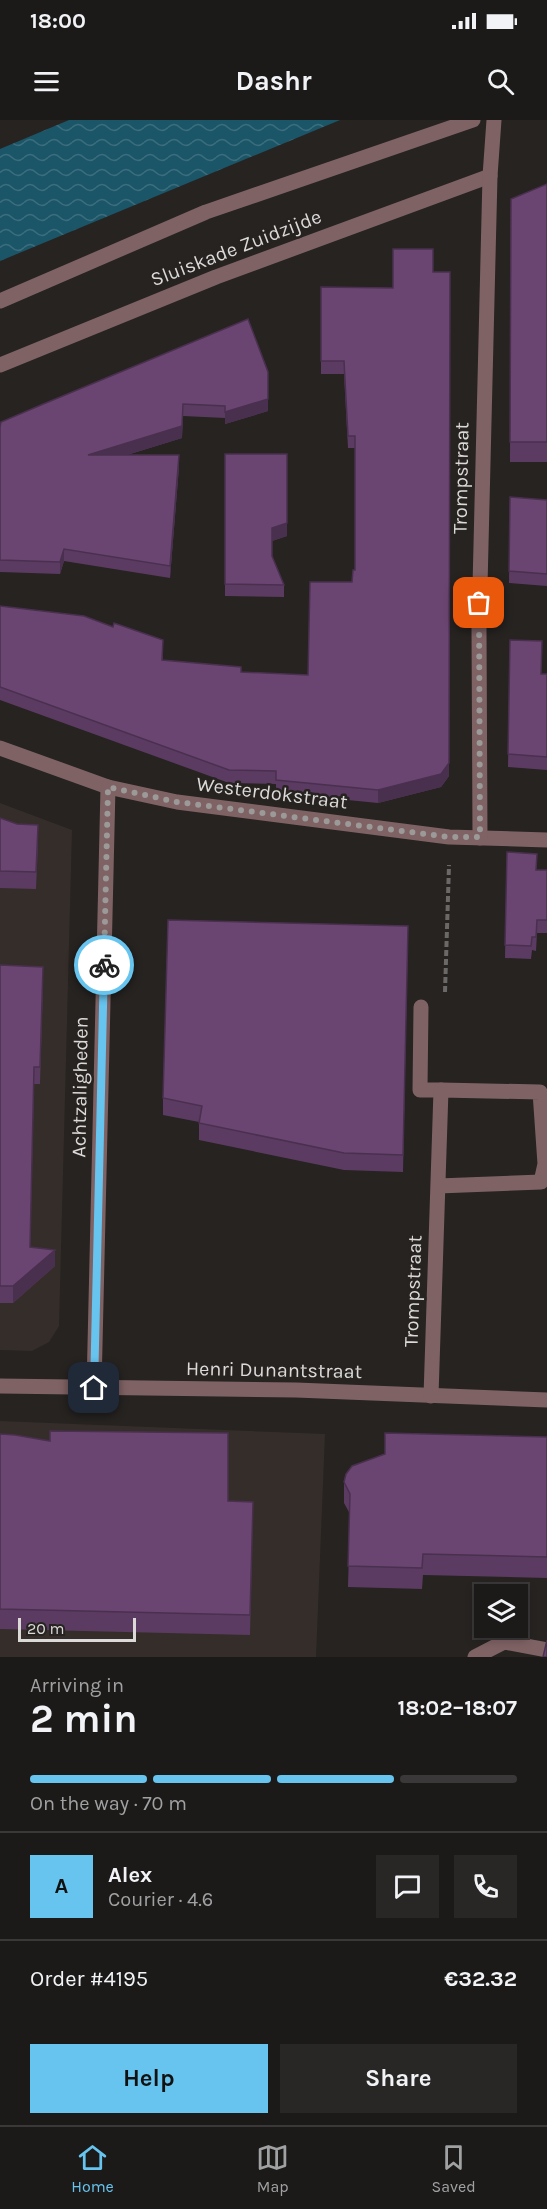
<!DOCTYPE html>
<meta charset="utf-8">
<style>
body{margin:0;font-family:Karla,sans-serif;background:#292726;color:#f1f3f6;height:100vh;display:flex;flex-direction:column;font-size:22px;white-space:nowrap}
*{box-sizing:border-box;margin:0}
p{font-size:20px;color:#a0a1a2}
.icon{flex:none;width:33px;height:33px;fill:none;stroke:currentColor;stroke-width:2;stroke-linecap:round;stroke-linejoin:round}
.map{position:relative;height:1537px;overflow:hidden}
.drawer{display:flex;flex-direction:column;background:#1c1a19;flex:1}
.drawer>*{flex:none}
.buttons{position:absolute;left:474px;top:1464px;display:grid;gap:12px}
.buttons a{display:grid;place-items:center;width:54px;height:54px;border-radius:0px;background:#1c1a19;box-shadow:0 3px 9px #0003,0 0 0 2px #3a3838;font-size:30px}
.scale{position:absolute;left:18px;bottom:15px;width:118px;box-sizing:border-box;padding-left:6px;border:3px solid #dcdad9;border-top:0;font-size:16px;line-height:21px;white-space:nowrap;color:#dcdad9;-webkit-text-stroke:4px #262321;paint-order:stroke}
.pin{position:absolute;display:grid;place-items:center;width:51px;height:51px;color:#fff;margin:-26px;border-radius:12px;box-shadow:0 3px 9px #0006}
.courier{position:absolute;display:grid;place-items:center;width:60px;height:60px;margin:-30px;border:4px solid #66c4ef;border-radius:50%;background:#fff;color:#222;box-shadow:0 2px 8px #0007}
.overview em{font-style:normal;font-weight:700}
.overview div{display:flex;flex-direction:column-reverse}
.overview{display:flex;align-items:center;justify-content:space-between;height:102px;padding:0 30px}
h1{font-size:39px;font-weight:700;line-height:45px}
.bar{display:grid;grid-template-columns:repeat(4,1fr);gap:9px 6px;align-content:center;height:72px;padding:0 30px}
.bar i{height:8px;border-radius:4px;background:#3a3838}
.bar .current{background:#66c4ef}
.bar p{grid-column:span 4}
.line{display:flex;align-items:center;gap:15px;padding:0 30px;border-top:2px solid #3a3838}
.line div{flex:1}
.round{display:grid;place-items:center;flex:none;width:63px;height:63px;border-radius:0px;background:#292726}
.button{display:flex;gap:12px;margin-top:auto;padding:12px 30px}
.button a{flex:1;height:69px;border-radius:0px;background:#66c4ef;color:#111;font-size:24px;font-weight:700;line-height:69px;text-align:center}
.button a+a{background:#292726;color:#f1f3f6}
.status{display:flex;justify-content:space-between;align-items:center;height:42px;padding:0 30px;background:#1c1a19;direction:ltr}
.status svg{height:16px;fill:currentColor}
header{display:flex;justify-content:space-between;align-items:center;height:78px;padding:0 30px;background:#1c1a19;font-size:27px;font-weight:700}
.tabs{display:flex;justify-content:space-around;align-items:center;height:84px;border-top:2px solid #3a3838;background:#1c1a19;font-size:16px;color:#a0a1a2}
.tabs a{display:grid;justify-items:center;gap:3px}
.tabs .current{color:#66c4ef}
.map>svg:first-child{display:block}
.built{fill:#352d29}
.water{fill:url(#water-waves)}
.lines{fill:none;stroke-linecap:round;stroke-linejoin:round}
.path{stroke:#6b6967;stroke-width:4;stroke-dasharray:6 3;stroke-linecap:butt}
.minor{stroke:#7f6264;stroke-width:15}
.wall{fill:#5b3b61}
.shaded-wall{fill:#4a304f}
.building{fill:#6a4571;stroke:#4a304f;stroke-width:1.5}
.done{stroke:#9c9a99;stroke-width:6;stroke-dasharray:0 10.8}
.route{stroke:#66c4ef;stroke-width:8}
.labels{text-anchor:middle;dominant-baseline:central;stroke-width:5;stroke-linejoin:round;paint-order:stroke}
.street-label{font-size:20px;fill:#dcdad9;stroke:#262321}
</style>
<div class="status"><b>18:00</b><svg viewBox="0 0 49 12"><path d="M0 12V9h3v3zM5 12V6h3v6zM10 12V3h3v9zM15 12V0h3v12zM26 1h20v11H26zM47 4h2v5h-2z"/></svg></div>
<header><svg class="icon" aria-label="menu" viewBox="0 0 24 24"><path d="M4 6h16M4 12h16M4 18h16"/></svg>Dashr<svg class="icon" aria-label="search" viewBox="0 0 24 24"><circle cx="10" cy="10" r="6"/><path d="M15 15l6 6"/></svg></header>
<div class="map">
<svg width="547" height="1537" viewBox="0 0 547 1537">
<defs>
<pattern id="water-waves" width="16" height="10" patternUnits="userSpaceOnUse" patternTransform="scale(1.5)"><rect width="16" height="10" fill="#1b5568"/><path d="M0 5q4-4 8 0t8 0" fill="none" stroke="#3c6d7d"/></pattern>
</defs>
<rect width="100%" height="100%" fill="#262321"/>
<g class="built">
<polygon points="0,683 72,710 59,1206 49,1222 32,1231 0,1230"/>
<polygon points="0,1301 325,1314 316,1537 0,1537"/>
</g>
<polygon class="water" points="69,0 340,0 0,141 0,29"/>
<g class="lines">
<polyline class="path" points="445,872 449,745"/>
<g class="minor">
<polyline points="0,181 206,92 473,0"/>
<polyline points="0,245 216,157 490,56"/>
<polyline points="0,628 108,667 177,682 449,717 547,720"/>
<polyline points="480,718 479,507 490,56 494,0"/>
<polyline points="421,887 420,970 441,970"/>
<polyline points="0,1266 296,1270 547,1280"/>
<polyline points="94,1268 108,667"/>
<polyline points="431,1276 441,970 540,972 545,1044 541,1062 438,1066"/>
<polyline points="475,1537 504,1522 547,1530"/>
</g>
</g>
<g class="wall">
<polygon points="547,64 547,342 510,342 511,79"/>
<polygon points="433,152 449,656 441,667 378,683 276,673 276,664 229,663 0,580 0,486 163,533 163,540 241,552 308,555 352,462 355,450 355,328 348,328 344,254 321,254 321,167 393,168"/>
<polygon points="248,199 268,291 225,304 225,298 183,296 182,318 127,335 179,347 170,458 64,441 60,454 0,452 0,307"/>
<polygon points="225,334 287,416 272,421 272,436 284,465 284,477 225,476"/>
<polygon points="510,377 547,380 547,466 509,463"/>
<polygon points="510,520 541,554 547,555 547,650 508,647"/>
<polygon points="0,698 38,721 36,769 0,768"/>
<polygon points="507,732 537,750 547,750 547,813 537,813 536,831 532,830 531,839 505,838"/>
<polygon points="408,806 403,1052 344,1050 199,1020 199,1002 163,995 163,978"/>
<polygon points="0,845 43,863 40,964 34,964 30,1127 55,1146 13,1183 0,1183"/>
<polygon points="0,1314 228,1381 253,1382 250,1515 0,1509"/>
<polygon points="547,1317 547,1458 423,1455 422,1469 348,1467 350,1394 344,1383 344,1362"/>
</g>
<g class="shaded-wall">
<polygon points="450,152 449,656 441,667 378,683 378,670"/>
<polygon points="268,279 268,291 225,304 225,292"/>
<polygon points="183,284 182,318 88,347 88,335"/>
<polygon points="179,335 179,347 170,458 170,446"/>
<polygon points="287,403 287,416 272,421 272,408"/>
<polygon points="64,429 64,441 60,454 60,442"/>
<polygon points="55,1130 55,1146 13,1183 13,1166"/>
</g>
<g class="building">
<polygon points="547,64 547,322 510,322 511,79"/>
<polygon points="393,129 433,129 433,152 450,152 449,643 441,654 378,670 276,660 276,651 229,650 0,567 0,486 84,496 113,507 114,503 163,520 162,540 241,547 241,552 308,555 310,462 352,462 353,450 355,450 355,316 348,316 344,241 321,241 321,167 393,168"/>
<polygon points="248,199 268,252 268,279 225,292 225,286 183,284 182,306 88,335 179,335 170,446 64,429 60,442 0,440 0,307 1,302 41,285"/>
<polygon points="225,334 287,334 287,403 272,408 272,436 284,465 225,464"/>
<polygon points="510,377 547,380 547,454 509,451"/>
<polygon points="510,520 542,521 541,554 547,554 547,637 508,634"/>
<polygon points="0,698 17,704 38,705 36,752 0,751"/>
<polygon points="507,732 537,734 536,750 547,750 547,800 537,800 536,817 532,817 531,826 505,825"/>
<polygon points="168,800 408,806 403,1035 344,1033 199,1003 202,986 163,978"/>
<polygon points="0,845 43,847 40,947 34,947 30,1127 55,1130 13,1166 0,1166"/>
<polygon points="50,1311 228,1313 228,1381 253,1382 250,1495 0,1489 0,1314 15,1315 50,1321"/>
<polygon points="385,1313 547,1317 547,1437 423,1434 422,1448 348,1446 350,1374 344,1362 346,1354 352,1346 385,1334"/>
<polygon points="547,1520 547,1537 543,1537"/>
</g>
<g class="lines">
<polyline class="done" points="104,845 108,667 177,682 449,717 480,717 479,483"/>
<polyline class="route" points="94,1268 104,845"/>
</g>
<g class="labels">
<g class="street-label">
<text transform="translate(236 128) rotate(-21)">Sluiskade Zuidzijde</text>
<text transform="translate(461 358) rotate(-89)">Trompstraat</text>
<text transform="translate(272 673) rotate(7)">Westerdokstraat</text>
<text transform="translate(80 967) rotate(-89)">Achtzaligheden</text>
<text transform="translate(413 1171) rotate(-88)">Trompstraat</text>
<text transform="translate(274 1250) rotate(1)">Henri Dunantstraat</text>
</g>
</g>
</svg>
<div class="buttons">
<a><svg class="icon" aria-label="layers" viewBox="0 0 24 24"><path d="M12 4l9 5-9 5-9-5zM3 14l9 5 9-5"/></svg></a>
</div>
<div class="scale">20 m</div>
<div class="pin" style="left:479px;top:483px;background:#ea580c"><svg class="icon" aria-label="bag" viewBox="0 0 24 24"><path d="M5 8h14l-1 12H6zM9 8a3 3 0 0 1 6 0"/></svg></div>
<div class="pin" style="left:94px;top:1268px;background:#1f2937"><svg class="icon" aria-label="home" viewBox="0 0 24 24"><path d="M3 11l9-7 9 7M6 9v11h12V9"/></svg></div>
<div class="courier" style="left:104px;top:845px"><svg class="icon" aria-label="bike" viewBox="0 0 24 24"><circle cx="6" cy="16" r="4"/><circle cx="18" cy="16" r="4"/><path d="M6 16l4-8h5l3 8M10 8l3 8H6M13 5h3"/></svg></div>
</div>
<section class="drawer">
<div class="overview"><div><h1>2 min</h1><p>Arriving in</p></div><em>18:02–18:07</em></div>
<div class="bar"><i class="current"></i><i class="current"></i><i class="current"></i><i></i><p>On the way · 70 m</p></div>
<div class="line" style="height:108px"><b class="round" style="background:#66c4ef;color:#111">A</b><div><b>Alex</b><p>Courier · 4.6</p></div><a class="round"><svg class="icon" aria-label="chat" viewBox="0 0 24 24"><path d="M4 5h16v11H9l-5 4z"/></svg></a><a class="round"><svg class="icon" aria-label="phone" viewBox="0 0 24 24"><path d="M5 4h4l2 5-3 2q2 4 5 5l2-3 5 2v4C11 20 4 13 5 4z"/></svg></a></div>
<div class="line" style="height:78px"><div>Order #4195</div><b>€32.32</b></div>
<div class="button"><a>Help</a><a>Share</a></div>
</section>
<nav class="tabs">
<a class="current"><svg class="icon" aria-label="home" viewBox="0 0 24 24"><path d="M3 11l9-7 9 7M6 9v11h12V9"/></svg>Home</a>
<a><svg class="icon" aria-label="map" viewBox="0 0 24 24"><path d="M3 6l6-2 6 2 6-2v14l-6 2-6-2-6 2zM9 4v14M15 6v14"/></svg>Map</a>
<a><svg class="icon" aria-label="saved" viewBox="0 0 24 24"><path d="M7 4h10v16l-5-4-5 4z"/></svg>Saved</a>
</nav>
